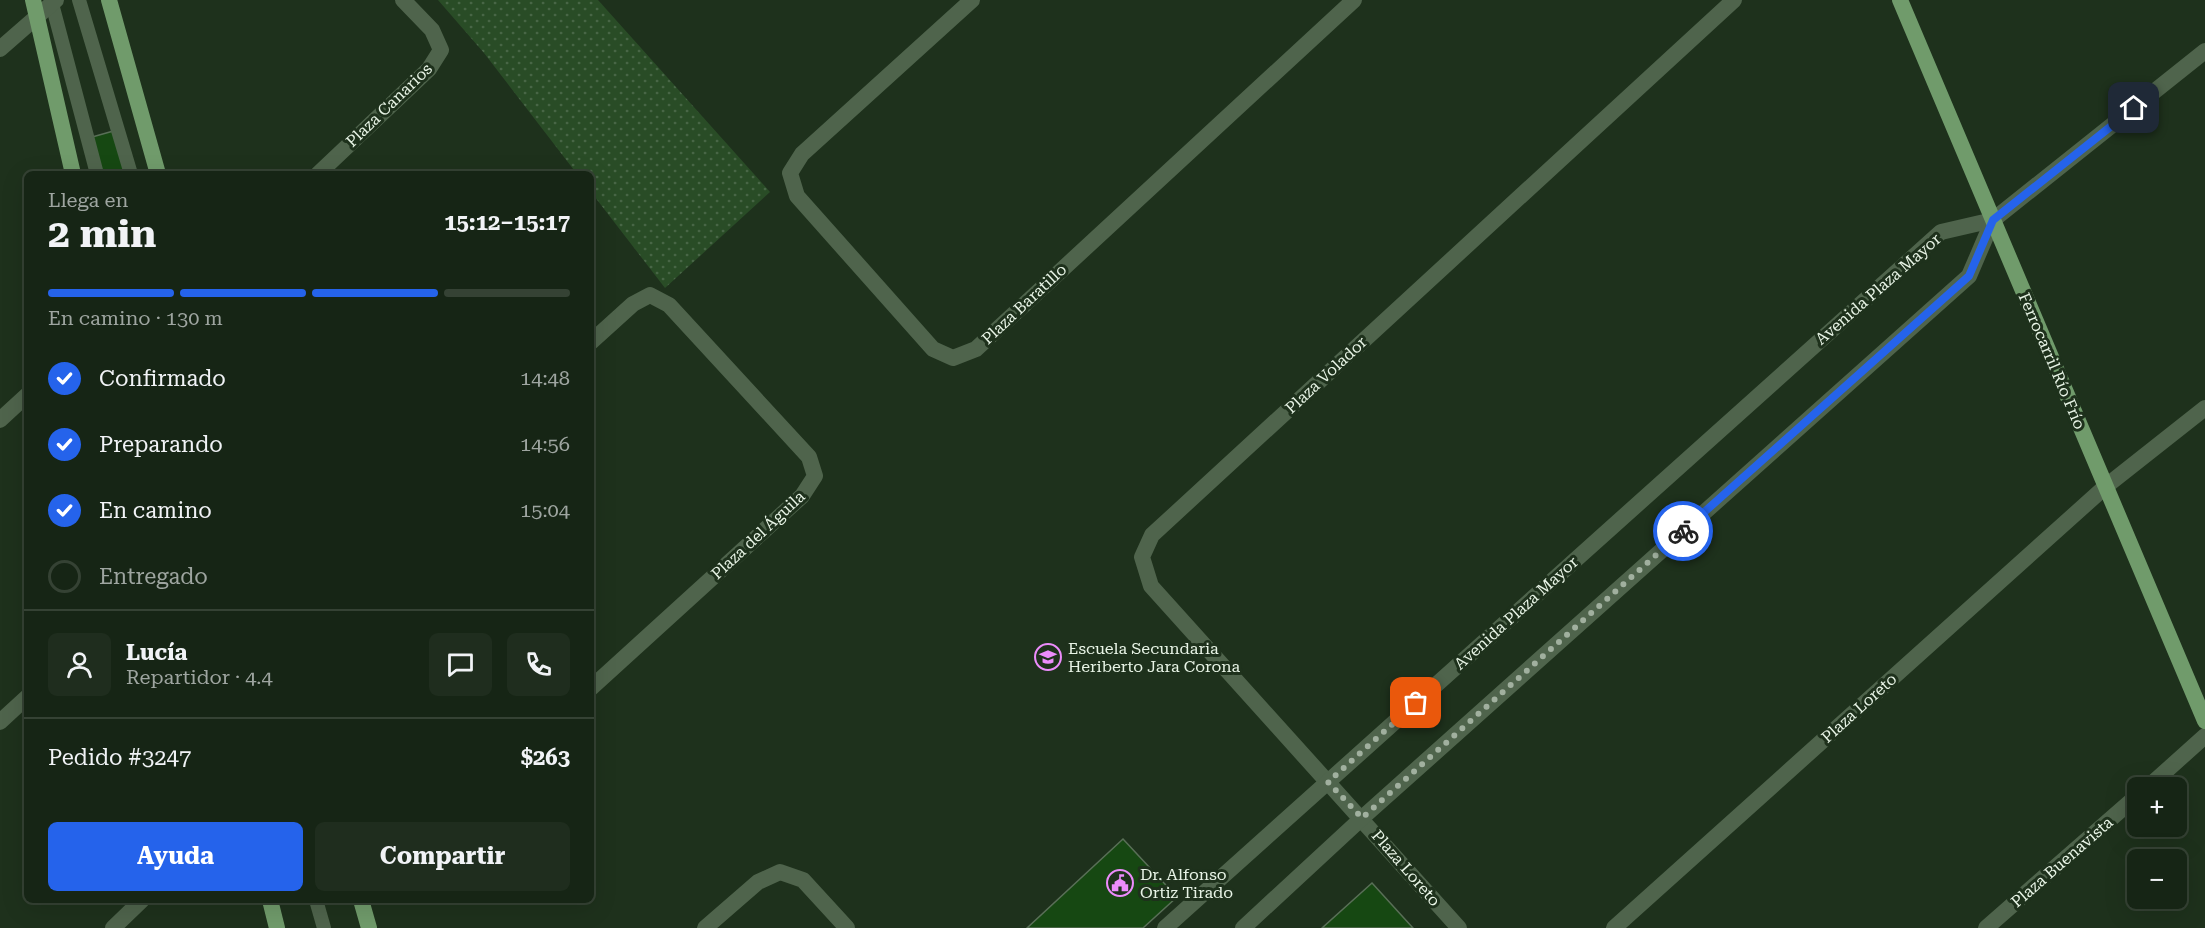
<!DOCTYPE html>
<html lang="es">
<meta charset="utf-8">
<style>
body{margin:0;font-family:"Roboto Serif",serif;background:#1f2d1e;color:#f1f3f6;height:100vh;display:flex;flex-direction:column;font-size:22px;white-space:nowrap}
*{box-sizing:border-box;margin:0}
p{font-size:20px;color:#9ea5a0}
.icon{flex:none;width:33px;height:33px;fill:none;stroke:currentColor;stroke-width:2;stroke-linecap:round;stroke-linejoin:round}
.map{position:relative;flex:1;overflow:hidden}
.sheet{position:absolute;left:24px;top:171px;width:570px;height:732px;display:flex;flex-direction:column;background:#162515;border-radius:9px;box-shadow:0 6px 24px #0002,0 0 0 2px #354234}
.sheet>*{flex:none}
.tools{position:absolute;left:2127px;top:777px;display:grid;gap:12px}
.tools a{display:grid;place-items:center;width:60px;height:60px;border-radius:9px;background:#162515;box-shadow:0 6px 24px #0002,0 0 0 2px #354234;font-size:30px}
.pin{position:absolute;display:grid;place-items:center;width:51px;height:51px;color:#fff;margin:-26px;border-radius:12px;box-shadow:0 3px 9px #0006}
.courier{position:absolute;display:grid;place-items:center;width:60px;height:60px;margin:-30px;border:4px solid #2563eb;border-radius:50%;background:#fff;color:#222;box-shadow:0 2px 8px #0007}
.headline em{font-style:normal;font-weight:700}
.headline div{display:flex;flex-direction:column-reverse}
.headline{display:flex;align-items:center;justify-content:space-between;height:102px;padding:0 24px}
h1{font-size:39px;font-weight:700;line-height:45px}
.bar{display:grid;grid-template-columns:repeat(4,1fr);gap:9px 6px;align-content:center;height:72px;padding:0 24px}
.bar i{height:8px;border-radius:4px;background:#354234}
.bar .current{background:#2563eb}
.bar p{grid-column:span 4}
.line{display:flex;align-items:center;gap:15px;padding:0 24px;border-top:2px solid #354234}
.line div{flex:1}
.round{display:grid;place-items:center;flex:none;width:63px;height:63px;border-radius:9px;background:#1f2d1e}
ol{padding:0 24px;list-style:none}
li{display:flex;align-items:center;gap:18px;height:66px}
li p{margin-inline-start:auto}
li .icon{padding:6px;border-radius:50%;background:#2563eb;color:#fff;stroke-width:4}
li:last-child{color:#9ea5a0}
li i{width:33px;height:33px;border:3px solid #354234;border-radius:50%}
.primary-button{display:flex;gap:12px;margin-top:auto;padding:12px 24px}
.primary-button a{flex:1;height:69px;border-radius:9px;background:#2563eb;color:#fff;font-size:24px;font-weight:700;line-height:69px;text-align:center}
.primary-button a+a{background:#1f2d1e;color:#f1f3f6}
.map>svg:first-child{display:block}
.park{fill:url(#park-dots)}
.building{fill:#164812;stroke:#596f57;stroke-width:1.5}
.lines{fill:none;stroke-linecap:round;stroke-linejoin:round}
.service{stroke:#4f644c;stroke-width:14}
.minor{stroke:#4f644c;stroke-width:16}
.tertiary{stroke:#4f644c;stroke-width:16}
.primary{stroke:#709b6b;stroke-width:16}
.done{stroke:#a1b09f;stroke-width:6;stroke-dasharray:0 10.8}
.route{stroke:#2563eb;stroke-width:8}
.labels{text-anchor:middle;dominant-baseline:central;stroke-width:6;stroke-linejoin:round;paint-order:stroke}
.street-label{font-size:16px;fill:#e8f4e6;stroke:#1e311c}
.poi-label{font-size:16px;fill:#e8f4e6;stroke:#1e311c;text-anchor:start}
</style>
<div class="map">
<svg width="2205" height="928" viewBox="0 0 2205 928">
<defs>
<pattern id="park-dots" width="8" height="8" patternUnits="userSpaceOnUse" patternTransform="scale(1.5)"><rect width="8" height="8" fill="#294c26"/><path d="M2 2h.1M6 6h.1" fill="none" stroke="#486646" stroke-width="1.8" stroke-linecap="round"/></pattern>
</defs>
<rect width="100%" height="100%" fill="#1e311c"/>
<polygon class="park" points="438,0 598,0 770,192 665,288 591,192 591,174 577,174 484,53"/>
<g class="building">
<polygon points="117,130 130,174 95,174 85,139"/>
<polygon points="1123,839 1177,897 1143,928 1027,928"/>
<polygon points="1372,883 1413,928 1322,928"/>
</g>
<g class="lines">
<g class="service">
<polyline points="51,0 97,174"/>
<polyline points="79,0 131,174"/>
<polyline points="316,900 324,928"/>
</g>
<g class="minor">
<polyline points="972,0 802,154 790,173 797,196 933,349 953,358 976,349 1354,0"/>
<polyline points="318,174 429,69 441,50 432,30 403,0"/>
<polyline points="591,342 633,304 650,295 669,305 809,457 815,476 802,496 591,688"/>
<polyline points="0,420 27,395"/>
<polyline points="0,722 27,697"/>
<polyline points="2147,788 2205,736"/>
<polyline points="113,928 142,900"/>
<polyline points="705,928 758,882 780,872 803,880 847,928"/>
<polyline points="1459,928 1151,586 1142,557 1152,535 1734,0"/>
<polyline points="1614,928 2105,487 2205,408"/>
<polyline points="1986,928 2138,795"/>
</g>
<g class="tertiary">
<polyline points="0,49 56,0"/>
<polyline points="1165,928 1941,232 1993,220 2205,51"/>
<polyline points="1243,928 1362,818 1969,276 1993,220"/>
</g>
<g class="primary">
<polyline points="33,0 73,174"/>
<polyline points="109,0 158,174"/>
<polyline points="1900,0 2205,721"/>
<polyline points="270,900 277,928"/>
<polyline points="361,900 369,928"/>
</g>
</g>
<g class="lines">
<polyline class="done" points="1416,703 1328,782 1362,818 1683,531"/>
<polyline class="route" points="1683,531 1969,276 1993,220 2134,108"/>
</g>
<defs>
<symbol id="school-ring" viewBox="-11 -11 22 22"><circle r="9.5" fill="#1e311c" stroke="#ec8cfb" stroke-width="1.5"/><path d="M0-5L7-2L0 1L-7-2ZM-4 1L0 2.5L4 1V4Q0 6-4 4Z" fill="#ec8cfb"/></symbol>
<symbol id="civic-ring" viewBox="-11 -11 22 22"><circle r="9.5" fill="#1e311c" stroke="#ec8cfb" stroke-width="1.5"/><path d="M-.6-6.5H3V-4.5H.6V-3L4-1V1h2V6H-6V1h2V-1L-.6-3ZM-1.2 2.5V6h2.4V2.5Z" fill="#ec8cfb"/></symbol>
</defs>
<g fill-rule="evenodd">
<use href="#school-ring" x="1033" y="642" width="30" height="30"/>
<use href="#civic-ring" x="1105" y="868" width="30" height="30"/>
</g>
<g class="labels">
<g class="street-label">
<text transform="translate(389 105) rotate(-44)">Plaza Canarios</text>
<text transform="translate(1878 289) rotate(-41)">Avenida Plaza Mayor</text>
<text transform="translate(1024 304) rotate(-43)">Plaza Baratillo</text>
<text transform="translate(2052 361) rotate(67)">Ferrocarril Río Frío</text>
<text transform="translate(1326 375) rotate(-43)">Plaza Volador</text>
<text transform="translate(758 535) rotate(-43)">Plaza del Águila</text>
<text transform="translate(1516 613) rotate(-42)">Avenida Plaza Mayor</text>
<text transform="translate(1859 708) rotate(-42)">Plaza Loreto</text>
<text transform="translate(2062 862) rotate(-41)">Plaza Buenavista</text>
<text transform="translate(1406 868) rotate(49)">Plaza Loreto</text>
</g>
<g class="poi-label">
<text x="1068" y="648">Escuela Secundaria<tspan x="1068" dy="18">Heriberto Jara Corona</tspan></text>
<text x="1140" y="874">Dr. Alfonso<tspan x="1140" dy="18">Ortiz Tirado</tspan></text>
</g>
</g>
</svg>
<div class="tools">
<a>+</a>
<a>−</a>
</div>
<div class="pin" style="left:1416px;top:703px;background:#ea580c"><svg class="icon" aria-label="bag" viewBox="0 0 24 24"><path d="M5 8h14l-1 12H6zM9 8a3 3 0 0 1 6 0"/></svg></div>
<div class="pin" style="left:2134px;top:108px;background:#1f2937"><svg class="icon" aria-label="home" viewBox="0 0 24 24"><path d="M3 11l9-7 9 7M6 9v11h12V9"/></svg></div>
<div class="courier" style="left:1683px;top:531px"><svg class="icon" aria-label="bike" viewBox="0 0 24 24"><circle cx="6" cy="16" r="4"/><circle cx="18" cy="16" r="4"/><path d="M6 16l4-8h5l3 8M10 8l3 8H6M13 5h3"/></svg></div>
<section class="sheet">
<div class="headline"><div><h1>2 min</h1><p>Llega en</p></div><em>15:12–15:17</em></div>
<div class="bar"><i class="current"></i><i class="current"></i><i class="current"></i><i></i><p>En camino · 130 m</p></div>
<ol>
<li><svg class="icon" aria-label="check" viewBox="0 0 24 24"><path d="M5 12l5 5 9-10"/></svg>Confirmado<p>14:48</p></li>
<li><svg class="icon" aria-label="check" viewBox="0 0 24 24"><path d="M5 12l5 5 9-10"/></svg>Preparando<p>14:56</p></li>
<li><svg class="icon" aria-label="check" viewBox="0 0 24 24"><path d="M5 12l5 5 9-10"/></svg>En camino<p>15:04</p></li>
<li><i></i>Entregado</li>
</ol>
<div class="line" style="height:108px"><a class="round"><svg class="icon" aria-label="person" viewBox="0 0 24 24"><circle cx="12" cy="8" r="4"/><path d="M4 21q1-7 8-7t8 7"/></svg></a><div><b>Lucía</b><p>Repartidor · 4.4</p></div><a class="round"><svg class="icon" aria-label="chat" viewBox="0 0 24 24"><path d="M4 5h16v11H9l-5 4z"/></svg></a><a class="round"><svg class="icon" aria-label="phone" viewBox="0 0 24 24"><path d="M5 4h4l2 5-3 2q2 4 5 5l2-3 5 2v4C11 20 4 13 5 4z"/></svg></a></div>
<div class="line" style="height:78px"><div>Pedido #3247</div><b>$263</b></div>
<div class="primary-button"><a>Ayuda</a><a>Compartir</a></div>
</section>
</div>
